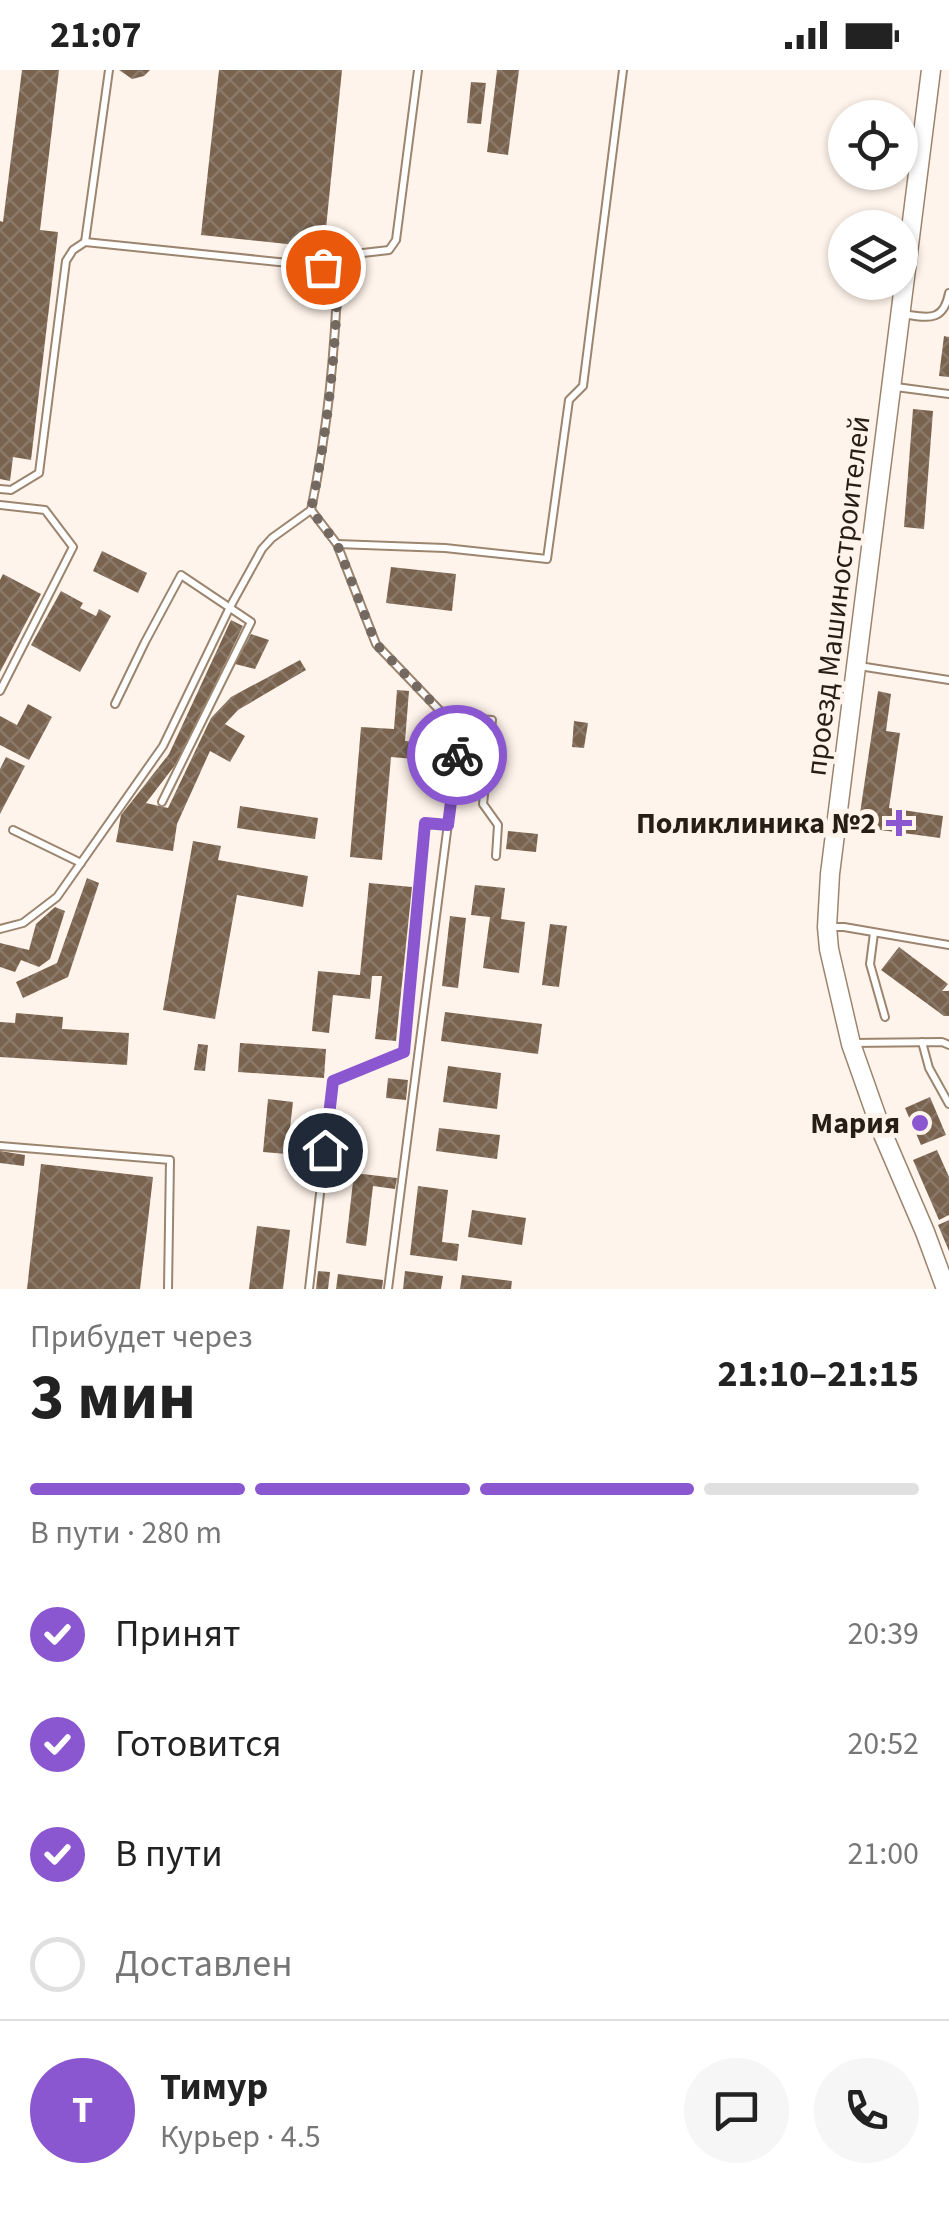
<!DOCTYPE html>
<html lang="ru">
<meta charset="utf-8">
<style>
body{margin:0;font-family:"Source Sans 3",sans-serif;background:#f6f6f6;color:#222;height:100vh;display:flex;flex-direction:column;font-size:38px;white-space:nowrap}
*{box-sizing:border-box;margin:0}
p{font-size:32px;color:#767676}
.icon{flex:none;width:55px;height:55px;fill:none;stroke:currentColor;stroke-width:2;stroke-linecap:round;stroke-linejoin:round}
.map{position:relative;height:1219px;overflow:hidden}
.sheet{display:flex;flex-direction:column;background:#fff;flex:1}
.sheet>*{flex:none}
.fabs{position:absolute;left:828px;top:30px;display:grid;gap:20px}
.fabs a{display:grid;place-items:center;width:90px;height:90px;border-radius:50%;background:#fff;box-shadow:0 2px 8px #0004;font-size:50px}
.pin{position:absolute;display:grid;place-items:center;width:85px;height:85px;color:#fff;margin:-42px;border:5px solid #fff;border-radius:50%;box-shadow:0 2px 10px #0007}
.courier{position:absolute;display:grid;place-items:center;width:100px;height:100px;margin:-50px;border:8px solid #8a57d0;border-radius:50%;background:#fff;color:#222;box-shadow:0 2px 12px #0007}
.headline em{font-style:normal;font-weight:700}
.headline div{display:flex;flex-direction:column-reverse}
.headline{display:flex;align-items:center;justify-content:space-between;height:170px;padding:0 30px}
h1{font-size:65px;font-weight:700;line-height:75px}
.bar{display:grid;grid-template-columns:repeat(4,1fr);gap:15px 10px;align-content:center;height:120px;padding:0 30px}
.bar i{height:12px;border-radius:8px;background:#e0e0e0}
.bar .current{background:#8a57d0}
.bar p{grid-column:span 4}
.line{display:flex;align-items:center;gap:25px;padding:0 30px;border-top:2px solid #e0e0e0}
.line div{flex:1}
.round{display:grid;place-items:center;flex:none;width:105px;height:105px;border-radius:52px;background:#f6f6f6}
ol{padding:0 30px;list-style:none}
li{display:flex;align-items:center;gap:30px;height:110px}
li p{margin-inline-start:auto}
li .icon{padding:10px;border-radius:50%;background:#8a57d0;color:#fff;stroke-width:4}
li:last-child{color:#767676}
li i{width:55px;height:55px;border:5px solid #e0e0e0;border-radius:50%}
.status{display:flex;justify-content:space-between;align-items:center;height:70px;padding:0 50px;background:#fff;direction:ltr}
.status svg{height:28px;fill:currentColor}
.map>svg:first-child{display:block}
.building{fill:url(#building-cross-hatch)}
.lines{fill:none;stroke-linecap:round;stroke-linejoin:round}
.service-casing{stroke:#9c856f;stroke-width:10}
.secondary-casing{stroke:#9c856f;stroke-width:21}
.service{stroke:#fff;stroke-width:6}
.secondary{stroke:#fff;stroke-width:18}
.done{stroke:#736960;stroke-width:10;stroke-dasharray:0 18}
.route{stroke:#8a57d0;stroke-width:12}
.poi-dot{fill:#8a57d0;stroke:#fff4eb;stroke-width:4}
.labels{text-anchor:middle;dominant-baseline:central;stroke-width:10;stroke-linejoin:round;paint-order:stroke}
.street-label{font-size:30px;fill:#271e15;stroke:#fff4eb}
.poi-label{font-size:30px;font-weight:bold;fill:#271e15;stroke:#fff4eb;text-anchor:end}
</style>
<div class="status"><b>21:07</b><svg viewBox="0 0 49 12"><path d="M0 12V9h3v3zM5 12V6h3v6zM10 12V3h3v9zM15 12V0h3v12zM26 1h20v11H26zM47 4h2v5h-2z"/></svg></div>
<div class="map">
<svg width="949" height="1219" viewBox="0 0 949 1219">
<defs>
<pattern id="building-cross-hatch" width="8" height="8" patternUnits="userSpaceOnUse" patternTransform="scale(2.5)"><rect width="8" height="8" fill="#79634e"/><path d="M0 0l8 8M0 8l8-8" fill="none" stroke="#8a7969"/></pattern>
</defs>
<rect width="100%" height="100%" fill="#fff4eb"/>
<g class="building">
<polygon points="22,0 59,0 40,160 58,162 31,390 13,387 10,411 0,409 0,151 3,152"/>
<polygon points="119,0 150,0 144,6 132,9"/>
<polygon points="219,0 342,0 324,178 201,165"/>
<polygon points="497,0 519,0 508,85 487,82"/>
<polygon points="471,12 486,13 481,54 467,53"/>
<polygon points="944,266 949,267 949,307 939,306"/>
<polygon points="913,339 933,341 924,459 904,457"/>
<polygon points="102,481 147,503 138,523 93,501"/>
<polygon points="391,497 456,504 452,541 386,533"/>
<polygon points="3,504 41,524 0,602 0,510"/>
<polygon points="61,521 83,533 80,538 96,546 99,539 111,546 80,602 31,575"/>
<polygon points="231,550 243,556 179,690 146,733 168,738 211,648 231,627 300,590 306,600 238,640 225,654 245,666 230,692 210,681 177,754 173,781 116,772 121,745 169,684"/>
<polygon points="251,564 269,570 255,599 235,594"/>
<polygon points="397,620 409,621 405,671 451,675 450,692 391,687 382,790 350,787 361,657 394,659"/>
<polygon points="878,621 891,624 886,661 900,663 889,738 943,746 940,768 858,757"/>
<polygon points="28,634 52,647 29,690 0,675 0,646 17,655"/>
<polygon points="574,651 588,653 584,678 572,677"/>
<polygon points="6,687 25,696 0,744 0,699"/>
<polygon points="240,736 318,748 315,769 237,758"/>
<polygon points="508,761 538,764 536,782 506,779"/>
<polygon points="193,771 221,776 218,790 308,806 303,837 237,825 215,949 163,940"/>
<polygon points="87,808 99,813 68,907 23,928 16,912 57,893"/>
<polygon points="369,813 412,817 396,971 375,969 382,906 372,906 370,929 333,925 329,963 312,961 318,901 360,905"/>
<polygon points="475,815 505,818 501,849 525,852 519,903 483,898 490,847 471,845"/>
<polygon points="55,837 65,841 50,889 39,897 21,890 15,902 0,897 0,873 29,880 36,854"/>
<polygon points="450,846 466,848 458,918 442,916"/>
<polygon points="550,854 567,856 559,917 542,915"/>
<polygon points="899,877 948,914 942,921 949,921 949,946 944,946 881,900"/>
<polygon points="445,942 542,954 538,984 441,971"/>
<polygon points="16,943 63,947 62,959 129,963 127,995 0,987 0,952 15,953"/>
<polygon points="240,973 326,979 324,1008 238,1002"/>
<polygon points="198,974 208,975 205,1001 194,1000"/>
<polygon points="448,996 501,1003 497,1039 443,1032"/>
<polygon points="388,1008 408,1010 406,1030 386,1028"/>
<polygon points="930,1027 946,1065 921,1075 905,1038"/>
<polygon points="268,1029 293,1032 287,1084 263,1082"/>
<polygon points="439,1058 500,1065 497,1089 436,1081"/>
<polygon points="340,1073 360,1075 358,1095 338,1092"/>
<polygon points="937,1080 949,1107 949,1145 939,1150 913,1090"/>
<polygon points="0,1081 25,1085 24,1096 0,1093"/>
<polygon points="41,1094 153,1107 140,1219 27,1219"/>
<polygon points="354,1103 397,1108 395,1119 373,1116 366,1176 346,1173"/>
<polygon points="418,1116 448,1120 442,1172 459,1174 457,1191 410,1185"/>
<polygon points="472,1140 526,1148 522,1175 468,1167"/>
<polygon points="949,1150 949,1181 938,1155"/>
<polygon points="257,1156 290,1160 283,1219 249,1219"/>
<polygon points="318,1201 330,1202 328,1219 316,1219"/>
<polygon points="405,1201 443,1206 441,1219 403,1219"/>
<polygon points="338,1204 383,1210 382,1219 336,1219"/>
<polygon points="462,1205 512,1211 511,1219 460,1219"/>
</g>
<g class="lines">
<defs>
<g id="service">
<polyline points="85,172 109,0"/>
<path d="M902 244C926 247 943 254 949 223"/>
<polyline points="896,317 949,324"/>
<polyline points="0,419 11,420 39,403 66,191 73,180 85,172 337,198"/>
<polyline points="0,435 45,440 73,477 0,621"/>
<polyline points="311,440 337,474 376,574 445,646 458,676 388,1219"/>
<polyline points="337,474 445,478 547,489 569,330 583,316 623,0"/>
<polyline points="859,596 949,610"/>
<polyline points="115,634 145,572 181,505 251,552 162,732"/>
<polyline points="446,646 492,650 483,734 498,755 496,786"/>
<polyline points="13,760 81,793"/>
<polyline points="828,857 844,857 949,875"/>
<path d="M0 859 23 853 57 827 163 676 230 537 262 479 272 468 311 440C328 357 335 283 338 198L354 184 389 180 396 170 418 0"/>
<polyline points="874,863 870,894 885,947"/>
<polyline points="922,972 929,998 949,1034"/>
<polyline points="852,973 942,972 949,975"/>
<polyline points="0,1076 170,1090 168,1219"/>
<polyline points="309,1219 333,1011 404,982 425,753 449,755"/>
</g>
<polyline id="secondary" points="931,0 830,804 827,857 829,879 851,974 882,1062 925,1162 946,1219"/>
</defs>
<use href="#service" class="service-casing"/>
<use href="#secondary" class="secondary-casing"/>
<use href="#service" class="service"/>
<use href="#secondary" class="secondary"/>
</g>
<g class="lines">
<path class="done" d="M323 197 338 198C336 282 328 358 311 440L337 474 376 574 445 646 458 676 457 685"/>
<polyline class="route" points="325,1080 333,1011 404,982 425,753 448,755 457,685"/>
</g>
<g class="poi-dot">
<path d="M894 738h10v10h10v10h-10v10h-10v-10h-10v-10h10z"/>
<circle cx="920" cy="1053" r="10"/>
</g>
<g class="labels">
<g class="street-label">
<text transform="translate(838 526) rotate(-83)">проезд Машиностроителей</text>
</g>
<g class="poi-label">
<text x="876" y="753">Поликлиника №2</text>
<text x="900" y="1053">Мария</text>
</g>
</g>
</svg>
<div class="fabs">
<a><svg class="icon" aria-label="locate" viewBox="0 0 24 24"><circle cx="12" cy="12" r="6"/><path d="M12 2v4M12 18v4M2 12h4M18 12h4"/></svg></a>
<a><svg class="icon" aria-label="layers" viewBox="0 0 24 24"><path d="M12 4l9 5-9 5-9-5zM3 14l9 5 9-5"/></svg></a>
</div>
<div class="pin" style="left:323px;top:197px;background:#ea580c"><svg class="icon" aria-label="bag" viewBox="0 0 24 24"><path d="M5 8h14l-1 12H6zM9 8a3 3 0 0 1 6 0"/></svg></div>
<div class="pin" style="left:325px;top:1080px;background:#1f2937"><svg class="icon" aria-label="home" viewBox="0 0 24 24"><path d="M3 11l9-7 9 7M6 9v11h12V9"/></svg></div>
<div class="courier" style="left:457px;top:685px"><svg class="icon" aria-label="bike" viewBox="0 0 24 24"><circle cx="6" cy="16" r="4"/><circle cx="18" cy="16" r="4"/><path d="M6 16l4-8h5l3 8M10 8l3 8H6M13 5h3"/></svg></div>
</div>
<section class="sheet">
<div class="headline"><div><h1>3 мин</h1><p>Прибудет через</p></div><em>21:10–21:15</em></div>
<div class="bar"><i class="current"></i><i class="current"></i><i class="current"></i><i></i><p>В пути · 280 m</p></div>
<ol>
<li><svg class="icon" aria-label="check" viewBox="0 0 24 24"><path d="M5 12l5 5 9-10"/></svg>Принят<p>20:39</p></li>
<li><svg class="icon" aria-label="check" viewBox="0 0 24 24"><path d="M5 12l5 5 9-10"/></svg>Готовится<p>20:52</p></li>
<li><svg class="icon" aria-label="check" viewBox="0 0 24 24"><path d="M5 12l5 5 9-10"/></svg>В пути<p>21:00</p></li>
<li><i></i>Доставлен</li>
</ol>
<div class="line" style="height:180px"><b class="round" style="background:#8a57d0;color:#fff">Т</b><div><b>Тимур</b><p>Курьер · 4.5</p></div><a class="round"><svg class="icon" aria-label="chat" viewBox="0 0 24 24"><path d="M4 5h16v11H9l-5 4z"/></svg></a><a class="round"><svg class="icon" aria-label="phone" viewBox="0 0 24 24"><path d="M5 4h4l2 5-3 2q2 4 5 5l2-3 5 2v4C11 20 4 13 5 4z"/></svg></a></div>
</section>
